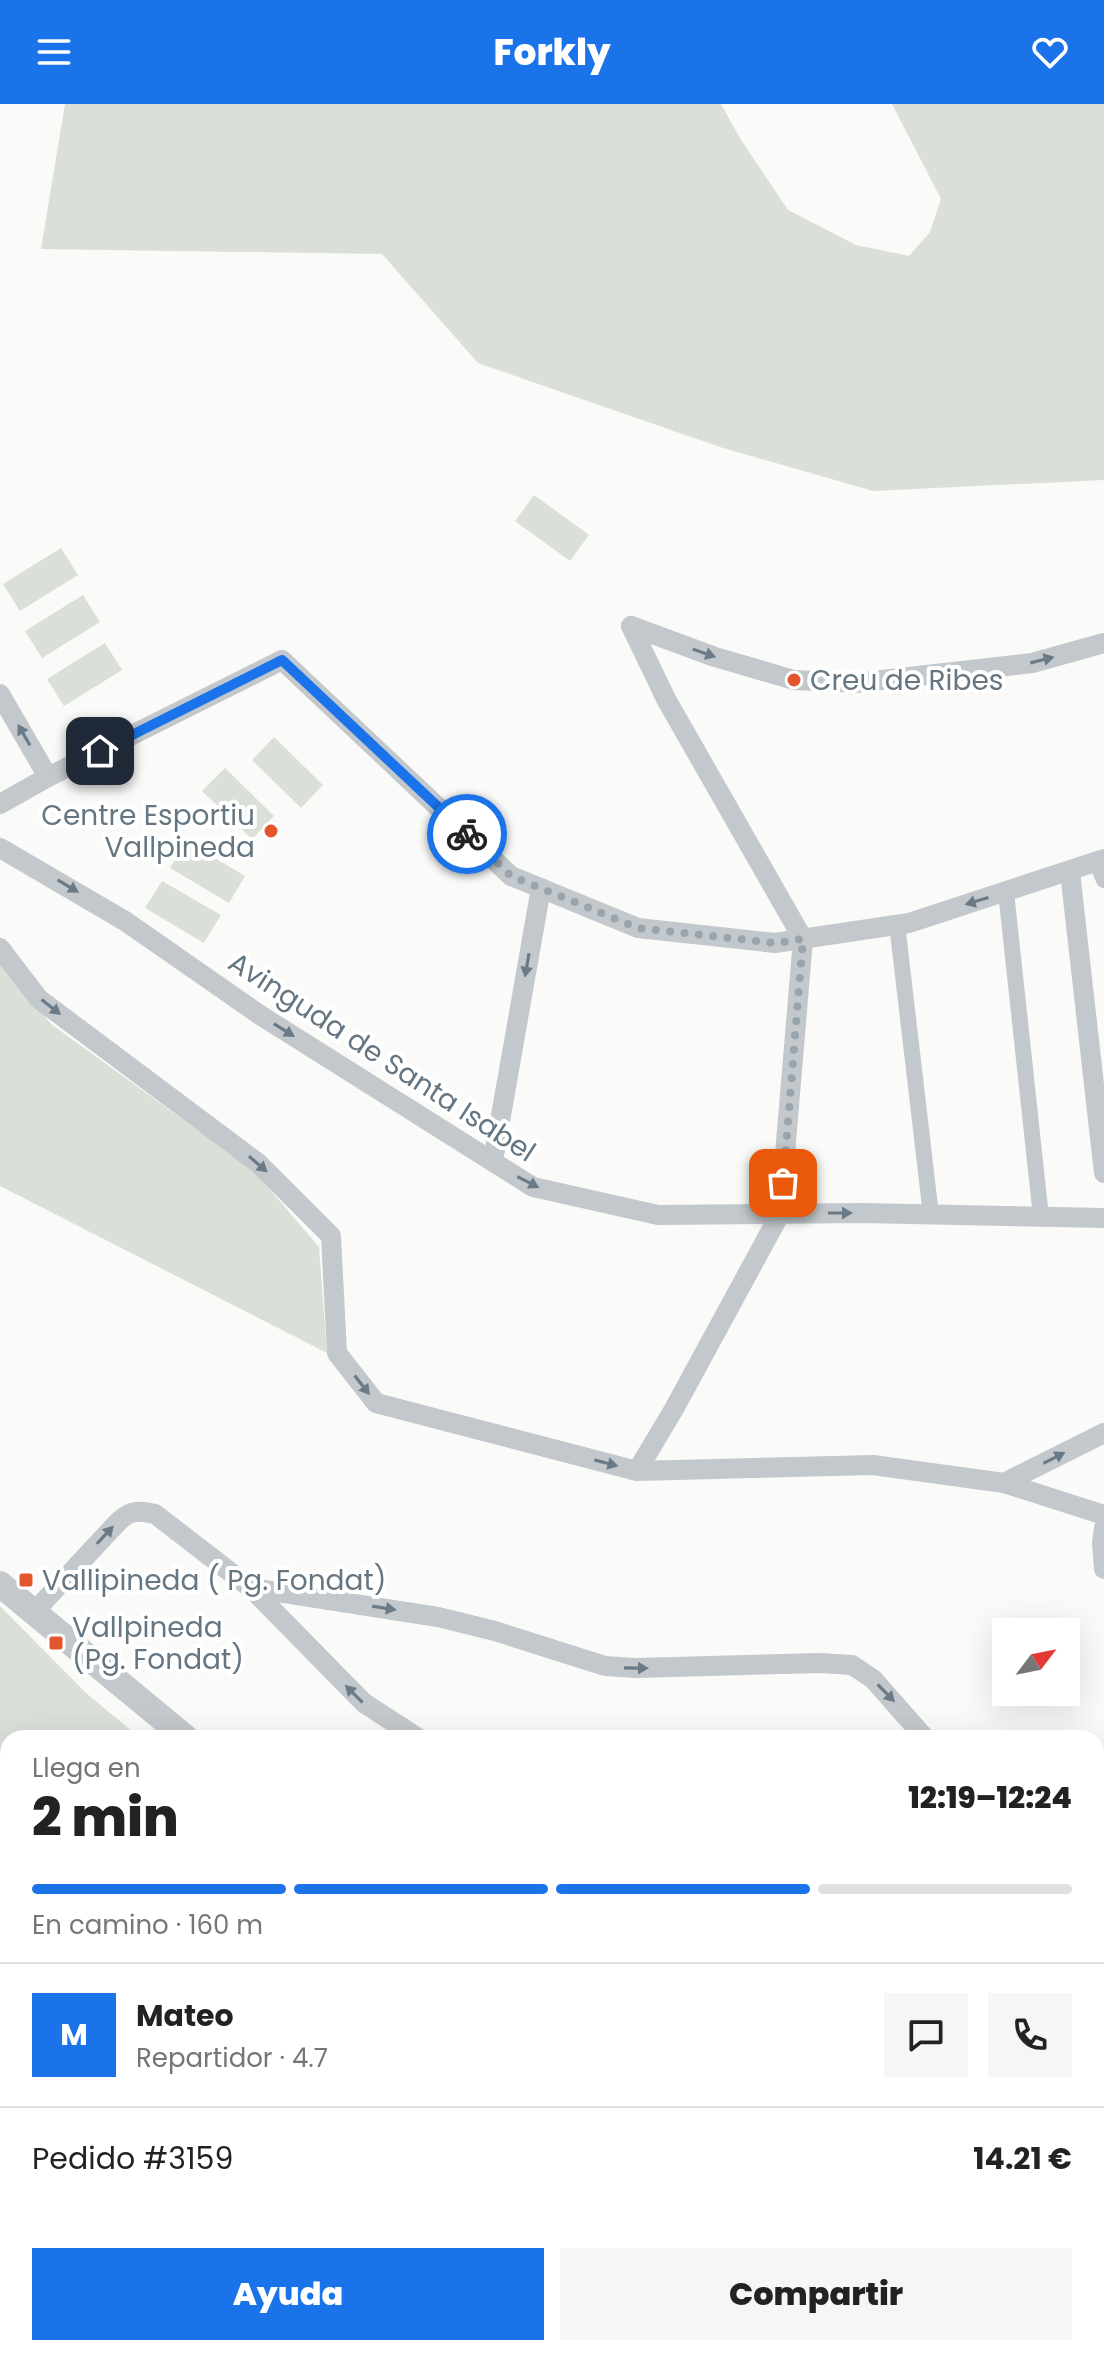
<!DOCTYPE html>
<html lang="es">
<meta charset="utf-8">
<style>
body{margin:0;font-family:Poppins,sans-serif;background:#f6f6f6;color:#222;height:100vh;display:flex;flex-direction:column;font-size:30px;white-space:nowrap}
*{box-sizing:border-box;margin:0}
p{font-size:26px;color:#767676}
.icon{flex:none;width:44px;height:44px;fill:none;stroke:currentColor;stroke-width:2;stroke-linecap:round;stroke-linejoin:round}
.map{position:relative;flex:1;overflow:hidden}
.details{position:absolute;left:0px;top:1626px;width:1104px;height:626px;display:flex;flex-direction:column;background:#fff;border-radius:24px 24px 0 0;box-shadow:0 8px 32px #0002}
.details>*{flex:none}
.needle{width:52px;rotate:58deg}
.buttons{position:absolute;left:992px;top:1514px;display:grid;gap:16px}
.buttons a{display:grid;place-items:center;width:88px;height:88px;border-radius:0px;background:#fff;box-shadow:0 8px 32px #0002;font-size:40px}
.pin{position:absolute;display:grid;place-items:center;width:68px;height:68px;color:#fff;margin:-34px;border-radius:16px;box-shadow:0 4px 12px #0006}
.courier{position:absolute;display:grid;place-items:center;width:80px;height:80px;margin:-40px;border:6px solid #1a73e8;border-radius:50%;background:#fff;color:#222;box-shadow:0 2px 10px #0007}
.summary em{font-style:normal;font-weight:800}
.summary div{display:flex;flex-direction:column-reverse}
.summary{display:flex;align-items:center;justify-content:space-between;height:136px;padding:0 32px}
h1{font-size:52px;font-weight:800;line-height:60px}
.bar{display:grid;grid-template-columns:repeat(4,1fr);gap:12px 8px;align-content:center;height:96px;padding:0 32px}
.bar i{height:10px;border-radius:6px;background:#e0e0e0}
.bar .active{background:#1a73e8}
.bar p{grid-column:span 4}
.line{display:flex;align-items:center;gap:20px;padding:0 32px;border-top:2px solid #e0e0e0}
.line div{flex:1}
.round{display:grid;place-items:center;flex:none;width:84px;height:84px;border-radius:0px;background:#f6f6f6}
.primary-button{display:flex;gap:16px;margin-top:auto;padding:16px 32px}
.primary-button a{flex:1;height:92px;border-radius:0px;background:#1a73e8;color:#fff;font-size:32px;font-weight:800;line-height:92px;text-align:center}
.primary-button a+a{background:#f6f6f6;color:#222}
header{display:flex;justify-content:space-between;align-items:center;height:104px;padding:0 32px;background:#1a73e8;color:#fff;font-size:36px;font-weight:800}
.map>svg:first-child{display:block}
.green{fill:#dadfd7}
.lines{fill:none;stroke-linecap:round;stroke-linejoin:round}
.pedestrian{stroke:#c3c8cc;stroke-width:16}
.minor{stroke:#c3c8cc;stroke-width:20}
.tertiary{stroke:#c3c8cc;stroke-width:26}
.oneway{fill:#6a7a87}
.done{stroke:#99a4ac;stroke-width:8;stroke-dasharray:0 14.4}
.route{stroke:#1a73e8;stroke-width:10}
.poi-dot{fill:#e4572e;stroke:#fff;stroke-width:3}
.labels{text-anchor:middle;dominant-baseline:central;stroke-width:8;stroke-linejoin:round;paint-order:stroke}
.poi-label{font-size:28px;fill:#657683;stroke:#fff;text-anchor:start}
.street-label{font-size:28px;fill:#657683;stroke:#fff}
</style>
<header><svg class="icon" aria-label="menu" viewBox="0 0 24 24"><path d="M4 6h16M4 12h16M4 18h16"/></svg>Forkly<svg class="icon" aria-label="heart" viewBox="0 0 24 24"><path d="M12 20l-8-8c-3-5 5-10 8-4 3-6 11-1 8 4z"/></svg></header>
<div class="map">
<svg width="1104" height="2251" viewBox="0 0 1104 2251">
<rect width="100%" height="100%" fill="#fafaf8"/>
<g class="green">
<polygon points="65,0 721,0 741,36 788,106 856,141 909,152 930,128 941,95 892,0 1104,0 1104,376 873,387 720,343 478,259 382,150 41,145"/>
<polygon points="534,391 589,431 570,457 515,417"/>
<polygon points="61,444 78,471 20,507 3,480"/>
<polygon points="83,491 100,518 42,554 25,527"/>
<polygon points="105,539 122,566 64,602 47,575"/>
<polygon points="274,633 323,681 301,704 252,656"/>
<polygon points="225,664 274,712 252,735 202,687"/>
<polygon points="186,737 245,772 229,799 170,764"/>
<polygon points="162,777 221,811 204,839 145,804"/>
<polygon points="0,856 51,920 254,1067 319,1143 327,1249 0,1082"/>
<polygon points="0,1502 86,1589 140,1634 8,1634 8,1766 0,1766"/>
</g>
<g class="lines">
<g class="pedestrian">
<polyline points="1096,758 1104,776"/>
<polyline points="1006,788 1041,1113"/>
<polyline points="897,820 931,1111"/>
</g>
<g class="minor">
<polyline points="631,522 666,595 803,835 780,1110 674,1305 637,1367"/>
<polyline points="631,522 715,553 794,576 856,579 1032,559 1104,539"/>
<polyline points="0,590 48,673"/>
<polyline points="0,700 48,673 282,556 511,772 638,824 775,839 909,819 1104,755"/>
<polyline points="0,744 125,817 260,911 533,1083 658,1111 862,1109 1104,1114"/>
<polyline points="1070,768 1104,1069"/>
<polyline points="0,844 39,895 258,1059 331,1132 337,1249 376,1299 637,1367 873,1361 1004,1379 1104,1411"/>
<polyline points="493,1057 541,784"/>
<polyline points="1004,1379 1104,1329"/>
<polyline points="1104,1424 1102,1439 1104,1465"/>
<polyline points="251,1484 364,1599 418,1634"/>
<path d="M33 1509 118 1418C130 1406 139 1406 155 1410L251 1484 438 1513 495 1527 605 1562 636 1564 820 1559 852 1561 873 1575 925 1634"/>
<polyline points="1096,1716 1104,1712"/>
<polyline points="0,1799 8,1800"/>
<polyline points="1096,1849 1104,1846"/>
<polyline points="0,1866 8,1842"/>
<polyline points="0,1991 8,1993"/>
<polyline points="1096,2036 1104,2032"/>
<polyline points="1096,2169 1104,2173"/>
<polyline points="293,2244 296,2251"/>
<polyline points="517,2244 519,2251"/>
<polyline points="842,2244 846,2251"/>
</g>
<g class="tertiary">
<polyline points="0,1480 186,1634"/>
<polyline points="968,2244 971,2251"/>
</g>
</g>
<defs><path id="oneway-solid" d="M-6-.8H1V-3.2L6.5 0L1 3.2V.8H-6Z" transform="scale(2)"/></defs>
<g class="oneway">
<use href="#oneway-solid" transform="translate(704 549) rotate(19)"/>
<use href="#oneway-solid" transform="translate(1042 556) rotate(-14)"/>
<use href="#oneway-solid" transform="translate(24 631) rotate(-120)"/>
<use href="#oneway-solid" transform="translate(68 782) rotate(31)"/>
<use href="#oneway-solid" transform="translate(977 797) rotate(163)"/>
<use href="#oneway-solid" transform="translate(527 861) rotate(100)"/>
<use href="#oneway-solid" transform="translate(51 903) rotate(38)"/>
<use href="#oneway-solid" transform="translate(284 926) rotate(32)"/>
<use href="#oneway-solid" transform="translate(258 1060) rotate(41)"/>
<use href="#oneway-solid" transform="translate(528 1078) rotate(27)"/>
<use href="#oneway-solid" transform="translate(840 1109)"/>
<use href="#oneway-solid" transform="translate(362 1281) rotate(52)"/>
<use href="#oneway-solid" transform="translate(1054 1354) rotate(-27)"/>
<use href="#oneway-solid" transform="translate(606 1359) rotate(15)"/>
<use href="#oneway-solid" transform="translate(105 1431) rotate(-47)"/>
<use href="#oneway-solid" transform="translate(384 1504) rotate(9)"/>
<use href="#oneway-solid" transform="translate(636 1564) rotate(1)"/>
<use href="#oneway-solid" transform="translate(886 1589) rotate(46)"/>
<use href="#oneway-solid" transform="translate(354 1590) rotate(-135)"/>
</g>
<g class="lines">
<polyline class="done" points="467,730 511,772 638,824 775,839 803,835 783,1079"/>
<polyline class="route" points="100,647 282,556 467,730"/>
</g>
<g class="poi-dot">
<circle cx="794" cy="576" r="8"/>
<circle cx="271" cy="727" r="8"/>
<rect x="18" y="1468" width="16" height="16" rx="4"/>
<rect x="48" y="1531" width="16" height="16" rx="4"/>
</g>
<g class="labels">
<g class="poi-label">
<text x="810" y="576">Creu de Ribes</text>
<text x="255" y="711" text-anchor="end">Centre Esportiu<tspan x="255" dy="32">Vallpineda</tspan></text>
<text x="42" y="1476">Vallipineda ( Pg. Fondat)</text>
<text x="72" y="1523">Vallpineda<tspan x="72" dy="32">(Pg. Fondat)</tspan></text>
</g>
<g class="street-label">
<text transform="translate(382 953) rotate(33)">Avinguda de Santa Isabel</text>
</g>
</g>
</svg>
<div class="buttons">
<a><svg class="needle" viewBox="-14 -14 28 28"><path d="M0-13l5 13h-10z" fill="#e53935"/><path d="M0 13l5-13h-10z" fill="#767676"/></svg></a>
</div>
<div class="pin" style="left:783px;top:1079px;background:#ea580c"><svg class="icon" aria-label="bag" viewBox="0 0 24 24"><path d="M5 8h14l-1 12H6zM9 8a3 3 0 0 1 6 0"/></svg></div>
<div class="pin" style="left:100px;top:647px;background:#1f2937"><svg class="icon" aria-label="home" viewBox="0 0 24 24"><path d="M3 11l9-7 9 7M6 9v11h12V9"/></svg></div>
<div class="courier" style="left:467px;top:730px"><svg class="icon" aria-label="bike" viewBox="0 0 24 24"><circle cx="6" cy="16" r="4"/><circle cx="18" cy="16" r="4"/><path d="M6 16l4-8h5l3 8M10 8l3 8H6M13 5h3"/></svg></div>
<section class="details">
<div class="summary"><div><h1>2 min</h1><p>Llega en</p></div><em>12:19–12:24</em></div>
<div class="bar"><i class="active"></i><i class="active"></i><i class="active"></i><i></i><p>En camino · 160 m</p></div>
<div class="line" style="height:144px"><b class="round" style="background:#1a73e8;color:#fff">M</b><div><b>Mateo</b><p>Repartidor · 4.7</p></div><a class="round"><svg class="icon" aria-label="chat" viewBox="0 0 24 24"><path d="M4 5h16v11H9l-5 4z"/></svg></a><a class="round"><svg class="icon" aria-label="phone" viewBox="0 0 24 24"><path d="M5 4h4l2 5-3 2q2 4 5 5l2-3 5 2v4C11 20 4 13 5 4z"/></svg></a></div>
<div class="line" style="height:104px"><div>Pedido #3159</div><b>14.21 €</b></div>
<div class="primary-button"><a>Ayuda</a><a>Compartir</a></div>
</section>
</div>
